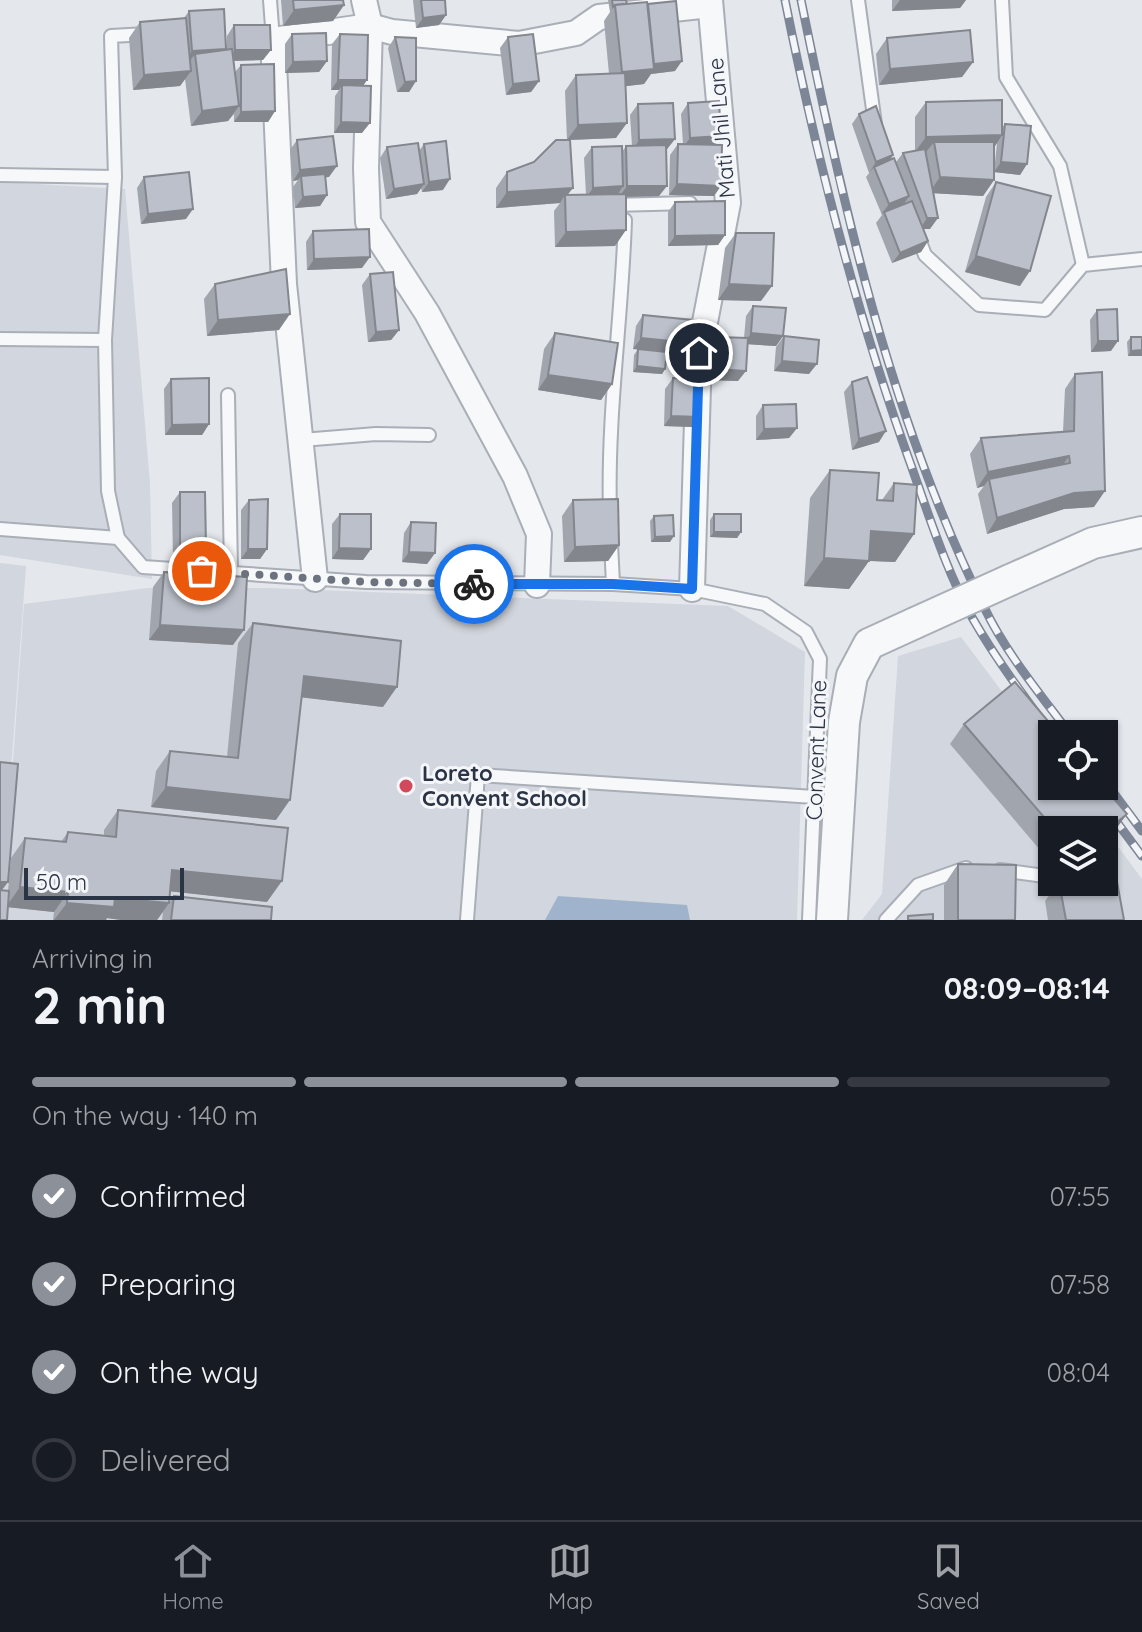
<!DOCTYPE html>
<meta charset="utf-8">
<style>
body{margin:0;font-family:Quicksand,sans-serif;background:#242831;color:#f1f3f6;height:100vh;display:flex;flex-direction:column;font-size:30px;white-space:nowrap}
*{box-sizing:border-box;margin:0}
p{font-size:26px;color:#9ea1a6}
.icon{flex:none;width:44px;height:44px;fill:none;stroke:currentColor;stroke-width:2;stroke-linecap:round;stroke-linejoin:round}
.map{position:relative;height:920px;overflow:hidden}
.drawer{display:flex;flex-direction:column;background:#171b24;flex:1}
.drawer>*{flex:none}
.buttons{position:absolute;left:1038px;top:720px;display:grid;gap:16px}
.buttons a{display:grid;place-items:center;width:80px;height:80px;border-radius:0px;background:#171b24;box-shadow:0 2px 6px #0004;font-size:40px}
.scale{position:absolute;left:24px;bottom:20px;width:160px;box-sizing:border-box;padding-left:8px;border:4px solid #2b3445;border-top:0;font-size:22px;line-height:28px;white-space:nowrap;color:#2b3445;-webkit-text-stroke:6px #f4f6f9;paint-order:stroke}
.pin{position:absolute;display:grid;place-items:center;width:68px;height:68px;color:#fff;margin:-34px;border:4px solid #fff;border-radius:50%;box-shadow:0 2px 8px #0007}
.courier{position:absolute;display:grid;place-items:center;width:80px;height:80px;margin:-40px;border:6px solid #1a73e8;border-radius:50%;background:#fff;color:#222;box-shadow:0 2px 10px #0007}
.headline em{font-style:normal;font-weight:700}
.headline div{display:flex;flex-direction:column-reverse}
.headline{display:flex;align-items:center;justify-content:space-between;height:136px;padding:0 32px}
h1{font-size:52px;font-weight:700;line-height:60px}
.bar{display:grid;grid-template-columns:repeat(4,1fr);gap:12px 8px;align-content:center;height:96px;padding:0 32px}
.bar i{height:10px;border-radius:6px;background:#363941}
.bar .on{background:#8c9099}
.bar p{grid-column:span 4}
ol{padding:0 32px;list-style:none}
li{display:flex;align-items:center;gap:24px;height:88px}
li p{margin-inline-start:auto}
li .icon{padding:8px;border-radius:50%;background:#8c9099;color:#fff;stroke-width:4}
li:last-child{color:#9ea1a6}
li i{width:44px;height:44px;border:4px solid #363941;border-radius:50%}
.dock{display:flex;justify-content:space-around;align-items:center;height:112px;border-top:2px solid #363941;background:#171b24;font-size:22px;color:#9ea1a6}
.dock a{display:grid;justify-items:center;gap:4px}
.dock .on{color:#8c9099}
.map>svg:first-child{display:block}
.built{fill:#d2d6de;fill-rule:evenodd}
.water{fill:#9fb4cc}
.lines{fill:none;stroke-linecap:round;stroke-linejoin:round}
.service-casing{stroke:#a9aeb7;stroke-width:16}
.minor-casing{stroke:#a9aeb7;stroke-width:28}
.tertiary-casing{stroke:#a9aeb7;stroke-width:34}
.service{stroke:#f7f8fa;stroke-width:12}
.minor{stroke:#f7f8fa;stroke-width:24}
.tertiary{stroke:#f7f8fa;stroke-width:30}
.rail-casing{stroke:#7d8696;stroke-width:9}
.rail{stroke:#f4f6f9;stroke-width:6;stroke-dasharray:18;stroke-linecap:butt}
.tertiary-bridge-casing{stroke:#a9aeb7;stroke-width:34;stroke-linecap:butt}
.tertiary-bridge{stroke:#f7f8fa;stroke-width:30}
.wall{fill:#a1a5ae}
.shaded-wall{fill:#83868d}
.building{fill:#bbc0ca;stroke:#83868d;stroke-width:2}
.done{stroke:#6c737f;stroke-width:8;stroke-dasharray:0 14.4}
.route{stroke:#1a73e8;stroke-width:10}
.poi-dot{fill:#d1495b;stroke:#f4f6f9;stroke-width:3}
.labels{text-anchor:middle;dominant-baseline:central;stroke-width:6;stroke-linejoin:round;paint-order:stroke}
.street-label{font-size:22px;fill:#2b3445;stroke:#f4f6f9}
.poi-label{font-size:22px;font-weight:bold;fill:#2b3445;stroke:#f4f6f9;text-anchor:start}
</style>
<div class="map">
<svg width="1142" height="920" viewBox="0 0 1142 920">
<rect width="100%" height="100%" fill="#e4e7ec"/>
<g class="built">
<polygon points="0,182 125,189 150,483 152,579 0,555"/>
<polygon points="0,563 26,566 0,920"/>
<polygon points="148,588 268,588 728,606 805,652 797,920 2,920 24,604"/>
<path d="M961 637 1052 758V786H1073L1142 879V920H862L882 894 898 656ZM1052 830H1104V882H1052Z"/>
</g>
<polygon class="water" points="558,896 687,905 690,920 545,920"/>
<g class="lines">
<defs>
<g id="service">
<polyline points="270,0 273,40"/>
<polyline points="858,0 875,124"/>
<polyline points="1002,0 1006,77 1060,166 1083,265"/>
<polyline points="0,175 115,177"/>
<polyline points="613,205 690,203"/>
<polyline points="917,234 925,255 979,305 1045,310 1083,265 1142,259"/>
<polyline points="0,339 105,340 108,491 118,538 143,567 366,582 613,584 692,589 765,604 806,632 820,659 809,920"/>
<polyline points="105,340 115,177 111,36 147,34"/>
<polyline points="228,395 231,573"/>
<polyline points="302,440 376,434 429,435"/>
<path d="M610 513C607 415 622 317 625 220"/>
<polyline points="0,529 118,538"/>
<polyline points="611,543 613,584"/>
<polyline points="1000,870 1052,877"/>
<polyline points="467,920 478,775 814,797"/>
<polyline points="886,920 918,885 966,868"/>
</g>
<g id="minor">
<polyline points="364,0 370,26 366,168 368,222 427,313 515,476 539,534 537,585"/>
<polyline points="315,579 284,284 273,40 370,26 392,32 519,44 576,33 599,17 710,5"/>
<polyline points="692,589 699,353 728,203 710,0"/>
</g>
<g id="tertiary">
<polyline points="1010,580 1093,543 1142,532"/>
<polyline points="832,920 844,722 852,676 869,644 915,623"/>
</g>
</defs>
<use href="#service" class="service-casing"/>
<use href="#minor" class="minor-casing"/>
<use href="#tertiary" class="tertiary-casing"/>
<use href="#service" class="service"/>
<use href="#minor" class="minor"/>
<use href="#tertiary" class="tertiary"/>
<defs>
<g id="rail">
<path d="M785 0C817 160 856 314 912 468 929 516 948 575 973 619 996 659 1025 698 1052 734"/>
<path d="M801 0C843 207 890 418 985 609 1006 653 1041 695 1070 734"/>
<polyline points="1104,780 1142,831"/>
<polyline points="1090,786 1142,856"/>
</g>
</defs>
<use href="#rail" class="rail-casing"/>
<use href="#rail" class="rail"/>
<defs>
<polyline id="tertiary-bridge" points="915,623 1010,580"/>
</defs>
<use href="#tertiary-bridge" class="tertiary-bridge-casing"/>
<use href="#tertiary-bridge" class="tertiary-bridge"/>
</g>
<g class="wall">
<polygon points="281,0 343,0 344,5 333,21 283,26"/>
<polygon points="413,0 445,0 446,15 439,25 416,28"/>
<polygon points="608,0 626,0 627,4 648,5 675,71 651,74 644,84 626,86 616,138 570,140 567,195 586,195 584,158 592,147 622,152 626,146 632,146 630,115 638,104 675,139 667,149 666,149 659,196 626,197 615,246 555,247 554,211 560,203 496,208 496,188 507,172 534,162 567,140 565,91 576,75 609,74 604,21 610,12"/>
<polygon points="892,0 966,0 960,8 892,11"/>
<polygon points="189,11 226,50 227,36 234,25 263,60 234,61 235,72 241,65 275,111 268,122 234,122 234,114 228,121 191,126 185,79 180,86 133,90 129,38 140,22 184,18"/>
<polygon points="292,34 327,61 319,72 285,73 285,44"/>
<polygon points="340,34 367,80 363,86 362,133 334,133 335,96 339,90 331,90 332,44"/>
<polygon points="395,37 416,81 409,92 397,92 388,48"/>
<polygon points="508,37 539,81 531,92 506,95 500,48"/>
<polygon points="887,38 973,62 962,77 879,85 876,54"/>
<polygon points="926,102 1002,128 1005,124 1027,164 1020,175 994,172 997,143 994,147 994,180 983,196 933,193 930,229 923,229 928,241 921,252 892,263 876,223 882,215 866,177 870,172 869,173 852,124 859,114 893,155 890,160 896,162 903,153 915,150 915,117"/>
<polygon points="688,103 715,145 714,196 669,195 670,155 678,144 683,144 681,114"/>
<polygon points="297,140 329,177 325,177 327,195 320,206 295,208 293,187 298,180 293,181 290,150"/>
<polygon points="424,144 443,190 422,192 421,188 417,194 386,199 380,158 387,147 419,151"/>
<polygon points="144,177 186,219 141,224 137,188"/>
<polygon points="996,182 1020,286 965,272 986,197"/>
<polygon points="675,202 725,235 718,245 668,246 668,212"/>
<polygon points="313,231 362,268 307,270 306,242"/>
<polygon points="736,233 761,301 718,300 725,248"/>
<polygon points="370,274 399,330 391,340 368,342 362,285"/>
<polygon points="215,284 279,330 207,336 204,299"/>
<polygon points="753,306 783,336 776,346 748,344 738,381 708,380 710,347 717,337 744,338 746,316"/>
<polygon points="1097,310 1111,351 1091,352 1090,320"/>
<polygon points="643,315 701,344 694,354 667,352 665,369 662,374 633,372 634,355 638,349 662,351 633,349 636,326"/>
<polygon points="555,333 612,384 601,400 538,390 544,349"/>
<polygon points="784,336 809,374 774,371 776,347"/>
<polygon points="1131,337 1142,337 1142,356 1128,356 1127,342"/>
<polygon points="1075,374 1094,507 1064,509 987,534 978,494 984,486 977,488 970,454 981,438 1063,432 1065,389"/>
<polygon points="673,378 700,417 693,427 664,426 665,389"/>
<polygon points="171,379 209,424 202,435 165,435 164,389"/>
<polygon points="852,382 879,442 852,450 844,392"/>
<polygon points="763,405 797,428 789,438 756,440 756,416"/>
<polygon points="830,470 877,500 882,500 894,483 914,534 895,562 869,561 849,589 804,586 810,498"/>
<polygon points="180,492 206,548 198,559 173,559 172,503"/>
<polygon points="249,500 267,549 260,559 241,559 241,510"/>
<polygon points="573,500 619,545 608,561 564,562 562,516"/>
<polygon points="340,514 371,549 363,560 332,559 332,524"/>
<polygon points="714,514 741,532 737,538 710,537 710,520"/>
<polygon points="654,516 670,542 651,542 650,521"/>
<polygon points="411,522 435,553 427,564 402,562 404,533"/>
<polygon points="164,572 233,645 149,640 153,587"/>
<polygon points="253,623 383,707 301,697 276,820 151,807 156,771 170,751 227,757 238,643"/>
<polygon points="964,724 1127,814 1112,834 1104,830 1052,830 1052,864 950,744"/>
<polygon points="118,810 267,902 170,891 169,903 174,896 271,920 162,920 163,912 157,920 121,920 107,918 106,920 53,920 54,912 8,907 2,890 8,891 11,858 25,838 61,842 68,832 104,835 104,830"/>
<polygon points="958,864 1015,920 944,920 944,885"/>
<polygon points="1059,882 1104,882 1124,920 1048,920 1045,901"/>
</g>
<g class="shaded-wall">
<polygon points="900,0 966,0 960,8 892,11"/>
<polygon points="344,5 333,21 283,26 294,10"/>
<polygon points="446,15 439,25 416,28 423,18"/>
<polygon points="226,49 195,54 189,62 184,62 192,51"/>
<polygon points="235,50 271,50 263,60 227,61"/>
<polygon points="327,61 319,72 285,73 293,62"/>
<polygon points="682,61 675,71 651,74 644,84 611,88 622,72 654,64"/>
<polygon points="973,62 962,77 879,85 890,69"/>
<polygon points="191,71 180,86 133,90 144,75"/>
<polygon points="338,80 367,80 359,91 342,85 339,90 331,90"/>
<polygon points="416,81 409,92 397,92 405,82"/>
<polygon points="539,81 531,92 506,95 513,84"/>
<polygon points="239,106 228,121 191,126 202,111"/>
<polygon points="275,111 268,122 234,122 241,112"/>
<polygon points="341,122 370,123 362,133 334,133"/>
<polygon points="627,123 616,138 567,140 578,125"/>
<polygon points="1002,135 992,151 934,142 926,152 915,152 926,137"/>
<polygon points="721,136 714,146 683,148 690,138"/>
<polygon points="675,139 667,149 632,151 639,140"/>
<polygon points="893,155 886,166 874,167 869,173 876,162"/>
<polygon points="1001,162 1027,164 1020,175 994,172"/>
<polygon points="337,166 329,177 301,180 301,176 298,180 293,181 300,170"/>
<polygon points="940,177 994,180 983,196 929,193"/>
<polygon points="450,179 443,190 422,192 429,182"/>
<polygon points="424,184 417,194 386,199 394,189"/>
<polygon points="677,184 721,186 714,196 669,195"/>
<polygon points="623,186 616,197 586,198 593,188"/>
<polygon points="627,186 667,186 659,196 619,197"/>
<polygon points="573,188 565,198 565,195 560,203 496,208 507,192"/>
<polygon points="327,195 320,206 295,208 303,197"/>
<polygon points="909,196 902,207 884,212 881,215 889,204"/>
<polygon points="193,209 186,219 141,224 148,214"/>
<polygon points="927,218 938,218 930,229 920,229"/>
<polygon points="626,230 615,246 555,247 566,232"/>
<polygon points="725,235 718,245 668,246 675,236"/>
<polygon points="928,241 921,252 892,263 900,253"/>
<polygon points="976,256 1030,271 1020,286 965,272"/>
<polygon points="370,257 362,268 307,270 314,259"/>
<polygon points="729,284 772,286 761,301 718,300"/>
<polygon points="290,314 279,330 207,336 218,320"/>
<polygon points="399,330 391,340 368,342 376,332"/>
<polygon points="751,333 783,336 776,346 744,344"/>
<polygon points="641,338 701,344 694,354 633,349"/>
<polygon points="1098,341 1118,341 1111,351 1091,352"/>
<polygon points="1142,350 1142,356 1128,356 1131,351"/>
<polygon points="782,361 817,364 809,374 774,371"/>
<polygon points="637,366 665,369 662,374 633,372"/>
<polygon points="715,369 746,371 738,381 708,380"/>
<polygon points="548,375 612,384 601,400 538,390"/>
<polygon points="671,416 700,417 693,427 664,426"/>
<polygon points="209,424 202,435 165,435 172,425"/>
<polygon points="797,428 789,438 756,440 764,429"/>
<polygon points="886,431 879,442 852,450 859,439"/>
<polygon points="1069,456 1058,472 989,479 984,486 977,488 988,472"/>
<polygon points="1105,491 1094,507 1064,509 987,534 997,518 1074,493"/>
<polygon points="871,531 914,534 895,562 851,560"/>
<polygon points="714,532 741,532 737,538 710,537"/>
<polygon points="674,536 670,542 651,542 655,537"/>
<polygon points="619,545 608,561 564,562 575,547"/>
<polygon points="180,548 206,548 198,559 173,559"/>
<polygon points="339,548 371,549 363,560 332,559"/>
<polygon points="248,549 267,549 260,559 241,559"/>
<polygon points="409,552 435,553 427,564 402,562"/>
<polygon points="824,558 869,561 849,589 804,586"/>
<polygon points="160,625 244,630 233,645 149,640"/>
<polygon points="304,676 397,687 383,707 290,696"/>
<polygon points="166,787 290,800 276,820 151,807"/>
<polygon points="1127,814 1112,834 1104,841 1104,833"/>
<polygon points="172,870 282,881 267,902 158,890"/>
<polygon points="0,882 8,882 0,893"/>
<polygon points="20,887 68,892 54,912 6,907"/>
<polygon points="115,898 169,903 157,920 121,920 107,918 106,920 54,920 67,903"/>
</g>
<g class="building">
<polygon points="293,0 343,0 344,5 294,10"/>
<polygon points="421,0 445,0 446,15 423,18"/>
<polygon points="612,0 626,0 627,4 615,5 613,7"/>
<polygon points="676,1 682,61 654,64 648,4"/>
<polygon points="647,2 654,69 622,72 615,5"/>
<polygon points="224,9 226,49 192,51 189,11"/>
<polygon points="186,18 191,71 144,75 140,22"/>
<polygon points="234,25 270,25 271,50 235,50"/>
<polygon points="970,30 973,62 890,69 887,38"/>
<polygon points="326,33 327,61 293,62 292,34"/>
<polygon points="340,34 368,35 367,80 338,80"/>
<polygon points="533,34 539,81 513,84 508,37"/>
<polygon points="395,37 416,38 416,81 405,82"/>
<polygon points="232,49 239,106 202,111 195,54"/>
<polygon points="274,64 275,111 241,112 241,65"/>
<polygon points="625,73 627,123 578,125 576,75"/>
<polygon points="342,85 371,86 370,123 341,122"/>
<polygon points="1002,100 1002,135 926,137 926,102"/>
<polygon points="719,101 721,136 690,138 688,103"/>
<polygon points="673,103 675,139 639,140 638,104"/>
<polygon points="876,106 893,155 876,162 859,114"/>
<polygon points="1005,124 1031,126 1027,164 1001,162"/>
<polygon points="333,136 337,166 300,170 297,140"/>
<polygon points="556,140 570,140 573,188 507,192 507,172 534,162"/>
<polygon points="446,141 450,179 429,182 424,144"/>
<polygon points="934,142 994,142 994,180 940,177"/>
<polygon points="418,143 424,184 394,189 387,147"/>
<polygon points="678,144 722,145 721,186 677,184"/>
<polygon points="666,145 667,186 627,186 626,146"/>
<polygon points="622,146 623,186 593,188 592,147"/>
<polygon points="925,149 938,218 927,218 903,153"/>
<polygon points="894,158 909,196 889,204 874,167"/>
<polygon points="189,172 193,209 148,214 144,177"/>
<polygon points="325,174 327,195 303,197 301,176"/>
<polygon points="996,182 1051,196 1030,271 976,256"/>
<polygon points="626,194 626,230 566,232 565,195"/>
<polygon points="725,201 725,235 675,236 675,202"/>
<polygon points="912,201 928,241 900,253 884,212"/>
<polygon points="369,229 370,257 314,259 313,231"/>
<polygon points="736,233 774,233 772,286 729,284"/>
<polygon points="286,269 290,314 218,320 215,284"/>
<polygon points="393,272 399,330 376,332 370,274"/>
<polygon points="753,306 786,308 783,336 751,333"/>
<polygon points="1117,309 1118,341 1098,341 1097,310"/>
<polygon points="643,315 703,321 701,344 641,338"/>
<polygon points="555,333 618,343 612,384 548,375"/>
<polygon points="784,336 819,340 817,364 782,361"/>
<polygon points="717,337 748,338 746,371 715,369"/>
<polygon points="1131,337 1142,337 1142,350 1131,351"/>
<polygon points="638,349 667,352 665,369 637,366"/>
<polygon points="1102,372 1105,491 1074,493 997,518 989,479 1070,463 1069,456 988,472 981,438 1074,431 1075,374"/>
<polygon points="867,377 886,431 859,439 852,382"/>
<polygon points="209,378 209,424 172,425 171,379"/>
<polygon points="673,378 702,380 700,417 671,416"/>
<polygon points="796,404 797,428 764,429 763,405"/>
<polygon points="830,470 879,473 877,500 893,501 894,483 917,485 914,534 871,531 869,561 824,558"/>
<polygon points="180,492 205,492 206,548 180,548"/>
<polygon points="268,499 267,549 248,549 249,500"/>
<polygon points="618,499 619,545 575,547 573,500"/>
<polygon points="340,514 371,514 371,549 339,548"/>
<rect x="714" y="514" width="27" height="18"/>
<polygon points="673,515 674,536 655,537 654,516"/>
<polygon points="411,522 436,523 435,553 409,552"/>
<polygon points="164,572 247,577 244,630 160,625"/>
<polygon points="253,623 401,641 397,687 304,676 290,800 166,787 170,751 238,758"/>
<polygon points="1015,682 1059,734 1052,734 1052,786 1103,786 1127,814 1104,833 1104,830 1055,830 964,724"/>
<polygon points="0,762 18,764 8,882 0,882"/>
<polygon points="118,810 288,828 282,881 172,870 169,903 115,898 114,907 67,903 68,892 20,887 25,838 66,842 68,832 116,837"/>
<polygon points="958,864 1016,865 1015,920 958,920"/>
<polygon points="1115,871 1124,920 1066,920 1059,882 1104,882 1104,873"/>
<polygon points="0,890 9,891 7,920 0,920"/>
<polygon points="174,896 272,907 271,920 171,920"/>
<polygon points="933,914 933,920 908,920 908,916"/>
</g>
<g class="lines">
<polyline class="done" points="202,571 366,582 474,584"/>
<polyline class="route" points="474,584 613,584 692,589 699,353"/>
</g>
<circle class="poi-dot" cx="406" cy="786" r="8"/>
<g class="labels">
<g class="street-label">
<text transform="translate(721 128) rotate(-95)">Mati Jhil Lane</text>
<text transform="translate(816 750) rotate(-88)">Convent Lane</text>
</g>
<g class="poi-label">
<text x="422" y="773">Loreto<tspan x="422" dy="25">Convent School</tspan></text>
</g>
</g>
</svg>
<div class="buttons">
<a><svg class="icon" aria-label="locate" viewBox="0 0 24 24"><circle cx="12" cy="12" r="6"/><path d="M12 2v4M12 18v4M2 12h4M18 12h4"/></svg></a>
<a><svg class="icon" aria-label="layers" viewBox="0 0 24 24"><path d="M12 4l9 5-9 5-9-5zM3 14l9 5 9-5"/></svg></a>
</div>
<div class="scale">50 m</div>
<div class="pin" style="left:202px;top:571px;background:#ea580c"><svg class="icon" aria-label="bag" viewBox="0 0 24 24"><path d="M5 8h14l-1 12H6zM9 8a3 3 0 0 1 6 0"/></svg></div>
<div class="pin" style="left:699px;top:353px;background:#1f2937"><svg class="icon" aria-label="home" viewBox="0 0 24 24"><path d="M3 11l9-7 9 7M6 9v11h12V9"/></svg></div>
<div class="courier" style="left:474px;top:584px"><svg class="icon" aria-label="bike" viewBox="0 0 24 24"><circle cx="6" cy="16" r="4"/><circle cx="18" cy="16" r="4"/><path d="M6 16l4-8h5l3 8M10 8l3 8H6M13 5h3"/></svg></div>
</div>
<section class="drawer">
<div class="headline"><div><h1>2 min</h1><p>Arriving in</p></div><em>08:09–08:14</em></div>
<div class="bar"><i class="on"></i><i class="on"></i><i class="on"></i><i></i><p>On the way · 140 m</p></div>
<ol>
<li><svg class="icon" aria-label="check" viewBox="0 0 24 24"><path d="M5 12l5 5 9-10"/></svg>Confirmed<p>07:55</p></li>
<li><svg class="icon" aria-label="check" viewBox="0 0 24 24"><path d="M5 12l5 5 9-10"/></svg>Preparing<p>07:58</p></li>
<li><svg class="icon" aria-label="check" viewBox="0 0 24 24"><path d="M5 12l5 5 9-10"/></svg>On the way<p>08:04</p></li>
<li><i></i>Delivered</li>
</ol>
</section>
<nav class="dock">
<a class="on"><svg class="icon" aria-label="home" viewBox="0 0 24 24"><path d="M3 11l9-7 9 7M6 9v11h12V9"/></svg>Home</a>
<a><svg class="icon" aria-label="map" viewBox="0 0 24 24"><path d="M3 6l6-2 6 2 6-2v14l-6 2-6-2-6 2zM9 4v14M15 6v14"/></svg>Map</a>
<a><svg class="icon" aria-label="saved" viewBox="0 0 24 24"><path d="M7 4h10v16l-5-4-5 4z"/></svg>Saved</a>
</nav>
